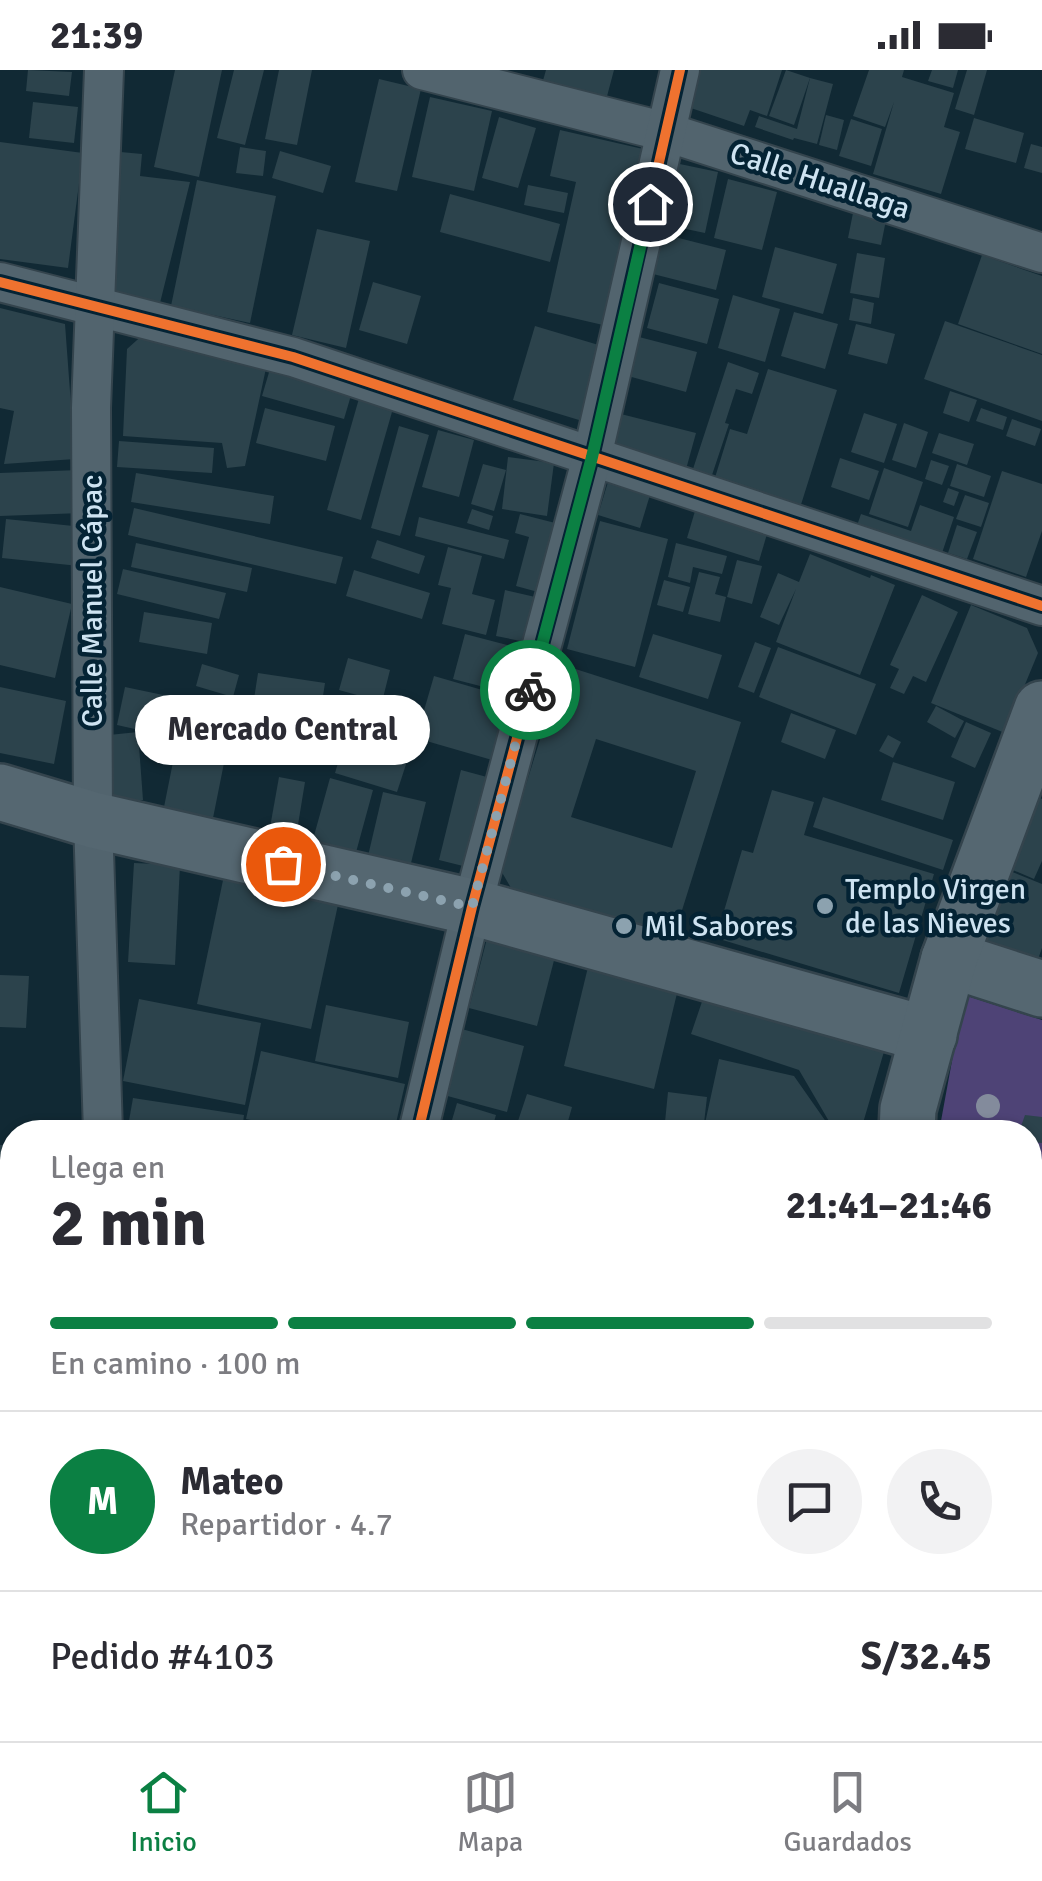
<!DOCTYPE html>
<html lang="es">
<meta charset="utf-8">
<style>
body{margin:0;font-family:Signika,sans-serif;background:#f2f2f3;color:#2b2b33;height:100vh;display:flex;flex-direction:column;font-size:38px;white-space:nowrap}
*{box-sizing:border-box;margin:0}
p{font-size:32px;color:#7c7c81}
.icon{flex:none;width:55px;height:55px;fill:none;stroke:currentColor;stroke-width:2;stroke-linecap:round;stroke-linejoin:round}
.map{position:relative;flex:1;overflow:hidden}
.side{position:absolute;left:0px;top:1050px;width:1042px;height:622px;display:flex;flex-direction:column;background:#fff;border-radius:40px 40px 0 0;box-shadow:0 2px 8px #0004}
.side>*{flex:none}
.pin{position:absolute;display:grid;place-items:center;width:85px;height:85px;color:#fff;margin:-42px;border:5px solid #fff;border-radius:50%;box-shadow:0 2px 10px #0007}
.courier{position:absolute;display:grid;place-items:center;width:100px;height:100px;margin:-50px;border:8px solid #0b8043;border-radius:50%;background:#fff;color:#222;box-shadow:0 2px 12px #0007}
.bubble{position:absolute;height:70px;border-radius:35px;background:#fff;box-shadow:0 2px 8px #0004;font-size:32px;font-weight:700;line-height:70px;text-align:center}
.summary em{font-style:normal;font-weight:700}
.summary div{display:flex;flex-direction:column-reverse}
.summary{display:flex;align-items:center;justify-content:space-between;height:170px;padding:0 50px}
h1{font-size:65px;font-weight:700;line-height:75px}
.bar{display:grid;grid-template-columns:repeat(4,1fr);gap:15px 10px;align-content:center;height:120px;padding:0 50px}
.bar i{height:12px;border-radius:8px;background:#e1e1e2}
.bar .selected{background:#0b8043}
.bar p{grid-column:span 4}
.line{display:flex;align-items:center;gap:25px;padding:0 50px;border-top:2px solid #e1e1e2}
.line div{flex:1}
.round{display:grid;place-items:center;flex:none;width:105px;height:105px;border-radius:52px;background:#f2f2f3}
.status{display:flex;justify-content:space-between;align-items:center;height:70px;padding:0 50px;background:#fff;direction:ltr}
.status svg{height:28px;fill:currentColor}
.dock{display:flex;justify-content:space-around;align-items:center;height:140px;border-top:2px solid #e1e1e2;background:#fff;font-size:28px;color:#7c7c81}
.dock a{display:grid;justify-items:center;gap:5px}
.dock .selected{color:#0b8043}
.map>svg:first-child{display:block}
.green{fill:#4e4376}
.building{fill:#2c434c;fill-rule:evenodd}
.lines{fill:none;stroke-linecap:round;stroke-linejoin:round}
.street-casing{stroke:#34444d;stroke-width:42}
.secondary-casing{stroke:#34444d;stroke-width:60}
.street{stroke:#52646e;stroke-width:38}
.secondary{stroke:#556771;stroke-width:55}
.cycleway-casing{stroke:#042334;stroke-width:16}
.cycleway{stroke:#ef722f;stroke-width:10}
.tree{fill:#838b9c}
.done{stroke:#8ca2af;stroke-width:10;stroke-dasharray:0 18}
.route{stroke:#0b8043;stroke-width:12}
.poi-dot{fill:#8ca2af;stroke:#042334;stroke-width:4}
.labels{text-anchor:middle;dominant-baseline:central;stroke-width:9;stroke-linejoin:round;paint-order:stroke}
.street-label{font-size:30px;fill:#cee3f1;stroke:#042334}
.poi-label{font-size:30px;fill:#cee3f1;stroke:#042334;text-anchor:start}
</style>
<div class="status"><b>21:39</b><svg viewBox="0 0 49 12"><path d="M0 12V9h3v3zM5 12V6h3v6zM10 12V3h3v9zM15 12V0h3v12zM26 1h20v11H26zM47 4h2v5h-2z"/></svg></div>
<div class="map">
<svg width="1042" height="1671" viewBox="0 0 1042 1671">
<rect width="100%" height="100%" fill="#112934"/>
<polygon class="green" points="964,925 1042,950 1042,1162 1030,1159 1030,1062 939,1062"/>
<g class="building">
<polygon points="28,0 72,2 69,26 26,21"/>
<polygon points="175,0 222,0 199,107 154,97"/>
<polygon points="234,0 264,0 245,75 217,68"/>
<polygon points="279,0 312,0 297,75 265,69"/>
<polygon points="546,0 614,0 606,30 542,14"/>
<polygon points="694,0 782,0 767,46 750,40 744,56 682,35"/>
<polygon points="786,0 810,8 794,55 769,46"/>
<polygon points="869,0 904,0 902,7 954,23 944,57 960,62 941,124 873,104 894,32 885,57 853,46"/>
<polygon points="932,0 958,0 953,18 928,11"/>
<polygon points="967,0 987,0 974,45 955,39"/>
<polygon points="810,8 833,14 817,74 794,68 793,70 755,57 759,46 797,59"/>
<polygon points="379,9 421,19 397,121 355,112"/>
<polygon points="430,27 492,41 474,121 412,107"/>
<polygon points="33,32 78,37 74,73 29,68"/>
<polygon points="826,45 844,50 837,80 819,75"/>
<polygon points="499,47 536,58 518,118 482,108"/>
<polygon points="974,48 1024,63 1016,93 965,79"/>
<polygon points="851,49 882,59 871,96 839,86"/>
<polygon points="560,60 643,79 603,255 547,242 576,112 550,106"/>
<polygon points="0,72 83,83 68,198 0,189"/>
<polygon points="1031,74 1042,77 1042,103 1024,98"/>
<polygon points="240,77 266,81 263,106 236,103"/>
<polygon points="110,81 142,84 140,106 190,112 159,237 112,227"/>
<polygon points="280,81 331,96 323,123 272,108"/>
<polygon points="675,93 718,102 705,163 662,154"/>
<polygon points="728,109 777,122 762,180 714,168"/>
<polygon points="197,110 276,126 250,253 171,236"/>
<polygon points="528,115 568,123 564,143 524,135"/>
<polygon points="450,124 560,154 550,192 440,162"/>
<polygon points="853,143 886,150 881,175 848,168"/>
<polygon points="317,159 370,171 346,278 292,265"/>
<polygon points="663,164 726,180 716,220 653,204"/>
<polygon points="775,177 837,194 823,244 762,227"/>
<polygon points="857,183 885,188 879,228 850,223"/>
<polygon points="982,185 1042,206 1042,284 958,254"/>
<polygon points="373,212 421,226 407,274 359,260"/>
<polygon points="659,213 719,229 707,274 647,258"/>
<polygon points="733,225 780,239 765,292 718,278"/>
<polygon points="853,228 874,233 871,254 849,250"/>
<polygon points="0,238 65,254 75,389 4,394 14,341 0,338"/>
<polygon points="794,242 838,254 825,299 781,286"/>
<polygon points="945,251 1042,285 1042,351 924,309"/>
<polygon points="856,254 895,264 887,294 848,284"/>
<polygon points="535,256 602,276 579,350 513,330"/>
<polygon points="146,262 268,289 245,396 227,398 222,373 123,366 127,279"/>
<polygon points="639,267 697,282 686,322 628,306"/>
<polygon points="728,292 759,303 752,324 736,319 725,353 729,354 711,408 692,402"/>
<polygon points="270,299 352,322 344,349 262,326"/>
<polygon points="768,299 837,320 799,441 713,414 730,359 747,364"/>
<polygon points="950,321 977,330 969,352 943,343"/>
<polygon points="360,325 394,335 361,450 327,440"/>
<polygon points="265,338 335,356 326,391 256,373"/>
<polygon points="981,338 1007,347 1003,360 976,351"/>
<polygon points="613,342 696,363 685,403 603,381"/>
<polygon points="864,343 897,354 884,393 851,382"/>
<polygon points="1012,349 1041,359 1035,376 1006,366"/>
<polygon points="904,353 928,362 916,398 892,390"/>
<polygon points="399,356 429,365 400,466 371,458"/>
<polygon points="438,360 474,370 459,427 422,417"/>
<polygon points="939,363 974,374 967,395 932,383"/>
<polygon points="119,371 214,378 212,403 117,397"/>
<polygon points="508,387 554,393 547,446 502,439"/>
<polygon points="840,388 879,401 869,430 831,417"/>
<polygon points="931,390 949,396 942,415 925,409"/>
<polygon points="483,394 506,400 494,441 471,434"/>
<polygon points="957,394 991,406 984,427 950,416"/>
<polygon points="884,398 923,412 908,457 869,444"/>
<polygon points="79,400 82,443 0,446 0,403"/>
<polygon points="1002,401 1042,414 1042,461 1026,507 973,489"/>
<polygon points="136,403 274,426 270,454 131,432"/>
<polygon points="608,412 650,425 640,458 598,445"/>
<polygon points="948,418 959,422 954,436 943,432"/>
<polygon points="965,425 989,433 981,457 956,449"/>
<polygon points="920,435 954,447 938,495 853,467 861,444 911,461"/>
<polygon points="134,438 343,487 336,514 128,465"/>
<polygon points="472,439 493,446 489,460 467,453"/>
<polygon points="695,441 767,464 759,491 687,468"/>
<polygon points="520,444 567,456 549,525 516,516 529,467 515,463"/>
<polygon points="419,447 509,470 504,489 415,466"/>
<polygon points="6,449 83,457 79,496 2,488"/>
<polygon points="600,451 668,469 635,597 567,579"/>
<polygon points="957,455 977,462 967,489 948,483"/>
<polygon points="377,470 425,486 419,504 371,488"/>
<polygon points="136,473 252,498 247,522 131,497"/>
<polygon points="676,473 727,486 722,504 693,497 690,513 668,507"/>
<polygon points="448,477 482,486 472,524 495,530 486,565 442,554 451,518 438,515"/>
<polygon points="810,484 870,508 871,505 895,515 860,605 776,572 796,519 779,555 760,547 778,503 799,512"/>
<polygon points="737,490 762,496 752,534 727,527"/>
<polygon points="123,499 226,523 219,549 117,524"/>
<polygon points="354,500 430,523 422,549 346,526"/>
<polygon points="699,502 720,507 715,524 726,527 720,552 688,544"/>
<polygon points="664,510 690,517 683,542 657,535"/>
<polygon points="0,517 72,534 55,608 0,595"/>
<polygon points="505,520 544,529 535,574 496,566"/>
<polygon points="922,525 958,542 926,612 913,606 904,624 890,618 899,599 890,595"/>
<polygon points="971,535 1027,558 1038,583 1005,663 931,633"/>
<polygon points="144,542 212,553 207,584 139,572"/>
<polygon points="465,564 530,581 519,626 453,609"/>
<polygon points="653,564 722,585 708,629 639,607"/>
<polygon points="755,572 771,578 754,623 738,617"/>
<polygon points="778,577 876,614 856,665 759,627"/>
<polygon points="348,588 390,600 382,632 339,620"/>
<polygon points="202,594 239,605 233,627 196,616"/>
<path d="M563 595 741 652 673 869 511 818 500 799ZM596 669 696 701 672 778 571 747Z"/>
<polygon points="258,603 325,613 321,639 254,629"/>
<polygon points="434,606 517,630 499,692 416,668"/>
<polygon points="0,617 66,631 54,694 0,683"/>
<polygon points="125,617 206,634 197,673 117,655"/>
<polygon points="354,632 379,637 375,660 349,654"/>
<polygon points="236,633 336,655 332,673 252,655 244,692 225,688"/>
<polygon points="936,636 964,651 955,668 927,652"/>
<polygon points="791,643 836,660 825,689 781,672"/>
<polygon points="966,652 991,663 975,698 951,687"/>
<polygon points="348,660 411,679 397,722 335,703"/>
<polygon points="138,662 143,730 114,732 109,665"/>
<polygon points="888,665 901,672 893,688 879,681"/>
<polygon points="176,677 225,688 213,748 164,737"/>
<polygon points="893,692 955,712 943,750 881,730"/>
<polygon points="461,700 498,710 475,799 439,790"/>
<polygon points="279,707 305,712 296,767 269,763"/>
<polygon points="330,708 373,720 355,786 312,773"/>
<polygon points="772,720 814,732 804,765 934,804 899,923 716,868 742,780 753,783"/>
<polygon points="383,722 426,732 410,797 368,786"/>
<polygon points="1026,722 1042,729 1042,791 1034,809 994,792"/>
<polygon points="823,727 953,770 943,800 813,757"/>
<polygon points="134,793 180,795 175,895 128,892"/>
<polygon points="995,795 1042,814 1042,878 1037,892 979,869"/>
<polygon points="226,796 341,821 311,959 197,934"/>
<polygon points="490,857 558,875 537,956 469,938"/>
<polygon points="589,893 679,915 654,1019 564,996"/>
<polygon points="0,905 29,906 26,958 0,957"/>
<polygon points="708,914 888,968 863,1053 830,1053 799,1000 691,964"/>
<polygon points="139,929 261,953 245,1035 123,1011"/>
<polygon points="326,935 409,952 398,1008 315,991"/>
<polygon points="458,958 524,976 507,1042 440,1024"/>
<polygon points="261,981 405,1014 394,1062 305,1062 246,1049"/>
<polygon points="719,989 794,1006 829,1056 863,1054 863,1062 726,1062 704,1058"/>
<polygon points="668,1022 707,1027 703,1062 664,1062"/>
<polygon points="527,1024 572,1037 565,1062 555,1062 518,1051"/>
<polygon points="133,1028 244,1045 242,1062 127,1062"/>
<polygon points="457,1033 496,1045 491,1062 468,1062 450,1057"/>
<polygon points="1025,1045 1042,1047 1042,1073 1030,1072 1030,1062 1019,1062"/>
<rect x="0" y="1075" width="12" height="31"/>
<rect x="0" y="1168" width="12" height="26"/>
<rect x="0" y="1224" width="12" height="41"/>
<polygon points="0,1290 12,1291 12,1323 0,1322"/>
<polygon points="1041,1304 1042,1304 1042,1412 1030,1409 1030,1347"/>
<polygon points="10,1349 12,1349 12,1385 6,1384"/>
<polygon points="0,1398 12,1399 12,1434 0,1433"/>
<rect x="0" y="1444" width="12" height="28"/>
<polygon points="1038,1462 1042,1463 1042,1502 1031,1500"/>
<polygon points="1030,1581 1042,1583 1042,1657 1030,1655"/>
<polygon points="0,1611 12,1613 12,1649 9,1671 0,1671"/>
<polygon points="20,1660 83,1660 81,1671 18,1671"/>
<polygon points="92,1660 167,1660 165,1671 91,1671"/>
<polygon points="175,1660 266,1660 264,1671 230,1671 231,1667 201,1663 200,1671 173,1671"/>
<polygon points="301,1660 354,1660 352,1671 299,1671"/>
<polygon points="928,1660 979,1660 977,1671 926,1669"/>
<polygon points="990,1660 1018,1661 1016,1671 988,1671"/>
<polygon points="433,1663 477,1669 477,1671 432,1671"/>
</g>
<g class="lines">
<defs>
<g id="street">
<polyline points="422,0 666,62 1042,183"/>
<polyline points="0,212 293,287 1042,536"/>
<polyline points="103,1062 93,750 91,338 104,0"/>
<polyline points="418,1062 472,837 592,387 680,0"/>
<polyline points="0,1592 12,1594"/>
<polyline points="520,1660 580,1667 690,1671"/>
<polyline points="913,1660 913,1671"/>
<polyline points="287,1671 289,1660"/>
</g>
<g id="secondary">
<polyline points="0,722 93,750 472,837 929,965"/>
<polyline points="949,889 1042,919"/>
<polyline points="907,1062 908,1039 949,889 1042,639"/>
<polyline points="1030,1197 1042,1200"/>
</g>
</defs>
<use href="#street" class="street-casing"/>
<use href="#secondary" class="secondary-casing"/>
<use href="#street" class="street"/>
<use href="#secondary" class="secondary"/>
<defs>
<g id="cycleway">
<polyline points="0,212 293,287 1042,536"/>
<polyline points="418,1062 472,837 592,387 680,0"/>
</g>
</defs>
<use href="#cycleway" class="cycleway-casing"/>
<use href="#cycleway" class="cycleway"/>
</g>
<circle class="tree" cx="988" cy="1036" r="12"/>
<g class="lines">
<polyline class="done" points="283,794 472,837 530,620"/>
<polyline class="route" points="530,620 592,387 650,134"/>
</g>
<g class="poi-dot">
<circle cx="825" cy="836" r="10"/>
<circle cx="624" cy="856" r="10"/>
</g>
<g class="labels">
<g class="street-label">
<text transform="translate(820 111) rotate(18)">Calle Huallaga</text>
<text transform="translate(92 531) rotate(-90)">Calle Manuel Cápac</text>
</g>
<g class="poi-label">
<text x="845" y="819">Templo Virgen<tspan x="845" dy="34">de las Nieves</tspan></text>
<text x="644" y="856">Mil Sabores</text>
</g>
</g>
</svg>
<div class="pin" style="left:283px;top:794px;background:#ea580c"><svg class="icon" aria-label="bag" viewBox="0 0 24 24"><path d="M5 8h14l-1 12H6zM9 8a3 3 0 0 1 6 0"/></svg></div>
<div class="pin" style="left:650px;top:134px;background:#1f2937"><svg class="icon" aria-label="home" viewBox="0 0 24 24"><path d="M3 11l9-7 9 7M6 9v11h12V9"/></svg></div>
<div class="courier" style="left:530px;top:620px"><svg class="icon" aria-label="bike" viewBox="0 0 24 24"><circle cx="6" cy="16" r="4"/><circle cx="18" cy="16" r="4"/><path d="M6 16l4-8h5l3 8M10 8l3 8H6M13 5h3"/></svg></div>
<div class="bubble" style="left:135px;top:625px;width:295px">Mercado Central</div>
<section class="side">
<div class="summary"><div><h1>2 min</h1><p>Llega en</p></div><em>21:41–21:46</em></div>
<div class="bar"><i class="selected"></i><i class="selected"></i><i class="selected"></i><i></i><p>En camino · 100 m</p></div>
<div class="line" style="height:180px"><b class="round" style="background:#0b8043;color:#fff">M</b><div><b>Mateo</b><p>Repartidor · 4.7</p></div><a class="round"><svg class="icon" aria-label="chat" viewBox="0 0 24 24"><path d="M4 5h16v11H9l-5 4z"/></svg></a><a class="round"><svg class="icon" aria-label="phone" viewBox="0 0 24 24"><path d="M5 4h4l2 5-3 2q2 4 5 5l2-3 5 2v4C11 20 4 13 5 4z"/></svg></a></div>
<div class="line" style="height:130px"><div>Pedido #4103</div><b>S/32.45</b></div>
</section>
</div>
<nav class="dock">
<a class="selected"><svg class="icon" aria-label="home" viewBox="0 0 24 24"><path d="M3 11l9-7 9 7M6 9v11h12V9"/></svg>Inicio</a>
<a><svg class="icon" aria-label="map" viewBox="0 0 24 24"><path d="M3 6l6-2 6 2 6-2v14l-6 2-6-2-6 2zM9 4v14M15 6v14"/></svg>Mapa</a>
<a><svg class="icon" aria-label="saved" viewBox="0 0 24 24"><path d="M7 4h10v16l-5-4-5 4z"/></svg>Guardados</a>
</nav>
